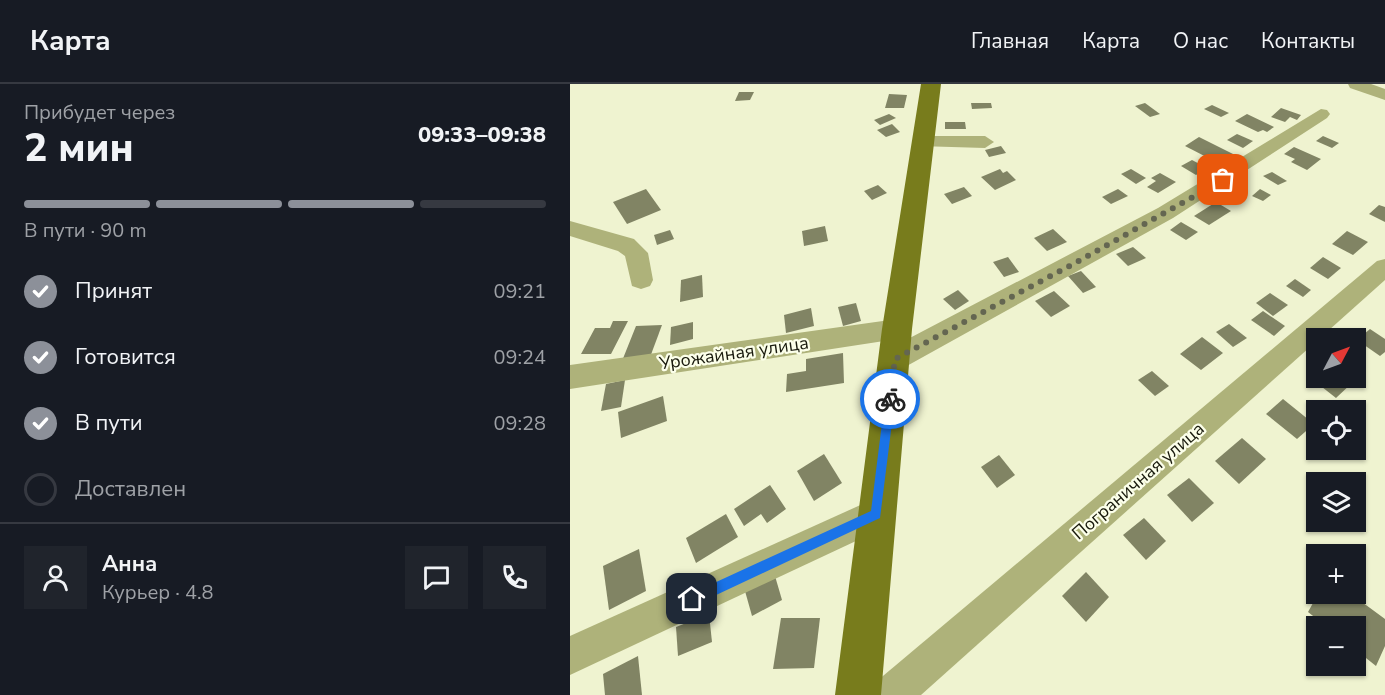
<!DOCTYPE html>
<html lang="ru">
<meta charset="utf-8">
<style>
body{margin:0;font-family:"Nunito Sans",sans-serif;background:#20242c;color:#f1f3f6;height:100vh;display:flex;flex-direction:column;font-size:22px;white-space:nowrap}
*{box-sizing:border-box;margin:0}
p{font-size:20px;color:#9ea1a6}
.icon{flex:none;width:33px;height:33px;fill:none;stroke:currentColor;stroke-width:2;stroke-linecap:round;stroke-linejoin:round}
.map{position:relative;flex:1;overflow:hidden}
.sheet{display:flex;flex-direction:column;background:#171b24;width:570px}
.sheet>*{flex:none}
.needle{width:39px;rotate:49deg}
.buttons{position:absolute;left:736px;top:244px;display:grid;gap:12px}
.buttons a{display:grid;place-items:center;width:60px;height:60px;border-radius:0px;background:#171b24;box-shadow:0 2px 4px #0004;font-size:30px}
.pin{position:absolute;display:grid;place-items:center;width:51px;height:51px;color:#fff;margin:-26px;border-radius:12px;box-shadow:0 3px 9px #0006}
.courier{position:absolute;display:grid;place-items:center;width:60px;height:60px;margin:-30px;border:4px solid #1a73e8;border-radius:50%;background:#fff;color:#222;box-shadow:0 2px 8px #0007}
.summary em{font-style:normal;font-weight:800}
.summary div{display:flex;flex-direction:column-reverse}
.summary{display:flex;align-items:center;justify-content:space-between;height:102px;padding:0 24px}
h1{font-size:39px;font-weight:800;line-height:45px}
.bar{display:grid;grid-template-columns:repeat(4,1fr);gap:9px 6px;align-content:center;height:72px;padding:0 24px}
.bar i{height:8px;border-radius:4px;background:#363941}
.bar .current{background:#8c9099}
.bar p{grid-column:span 4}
.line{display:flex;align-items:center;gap:15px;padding:0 24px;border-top:2px solid #363941}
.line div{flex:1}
.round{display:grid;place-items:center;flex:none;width:63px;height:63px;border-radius:0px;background:#20242c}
ol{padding:0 24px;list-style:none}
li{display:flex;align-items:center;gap:18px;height:66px}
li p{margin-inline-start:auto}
li .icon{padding:6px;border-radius:50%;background:#8c9099;color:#fff;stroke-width:4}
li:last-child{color:#9ea1a6}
li i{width:33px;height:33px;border:3px solid #363941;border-radius:50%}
header{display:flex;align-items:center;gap:36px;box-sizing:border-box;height:84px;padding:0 30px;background:#171b24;border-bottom:2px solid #363941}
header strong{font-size:28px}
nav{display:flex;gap:33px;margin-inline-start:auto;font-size:21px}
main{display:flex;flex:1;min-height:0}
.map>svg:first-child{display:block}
.building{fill:#818464}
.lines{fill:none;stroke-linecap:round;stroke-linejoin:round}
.minor{fill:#aeb27a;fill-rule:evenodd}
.major{fill:#787c1c;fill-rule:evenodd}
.route{fill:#1a73e8}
.done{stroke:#646651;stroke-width:6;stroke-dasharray:0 10.8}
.labels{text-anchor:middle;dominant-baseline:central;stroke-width:4.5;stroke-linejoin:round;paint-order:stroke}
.street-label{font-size:18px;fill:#191a0d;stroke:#fcffea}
</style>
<header>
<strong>Карта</strong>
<nav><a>Главная</a><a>Карта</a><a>О нас</a><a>Контакты</a></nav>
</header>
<main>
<section class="sheet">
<div class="summary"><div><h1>2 мин</h1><p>Прибудет через</p></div><em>09:33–09:38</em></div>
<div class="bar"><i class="current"></i><i class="current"></i><i class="current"></i><i></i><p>В пути · 90 m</p></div>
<ol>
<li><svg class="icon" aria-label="check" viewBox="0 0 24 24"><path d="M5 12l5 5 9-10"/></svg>Принят<p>09:21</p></li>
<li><svg class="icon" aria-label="check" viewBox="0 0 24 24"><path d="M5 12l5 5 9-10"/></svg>Готовится<p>09:24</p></li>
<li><svg class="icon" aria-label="check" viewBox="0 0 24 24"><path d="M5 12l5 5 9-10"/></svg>В пути<p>09:28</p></li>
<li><i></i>Доставлен</li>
</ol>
<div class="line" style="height:108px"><a class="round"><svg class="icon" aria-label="person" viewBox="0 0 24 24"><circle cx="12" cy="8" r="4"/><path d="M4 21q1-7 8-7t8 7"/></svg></a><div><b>Анна</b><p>Курьер · 4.8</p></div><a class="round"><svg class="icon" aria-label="chat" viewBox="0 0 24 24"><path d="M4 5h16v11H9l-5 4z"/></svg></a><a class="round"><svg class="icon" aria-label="phone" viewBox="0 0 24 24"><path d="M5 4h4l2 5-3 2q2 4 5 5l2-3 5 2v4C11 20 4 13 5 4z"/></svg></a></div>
</section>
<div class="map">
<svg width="815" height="611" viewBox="0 0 815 611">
<rect width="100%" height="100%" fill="#eff3d0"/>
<g class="building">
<polygon points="169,8 184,8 180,16 165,17"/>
<polygon points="319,10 337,11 334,24 315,24"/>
<polygon points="401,19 421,19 422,24 402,25"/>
<polygon points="575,19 590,30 580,33 565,22"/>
<polygon points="642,21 659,29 651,33 634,25"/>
<polygon points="711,24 731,31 727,36 720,33 715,38 701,33"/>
<polygon points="319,30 326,34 310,41 304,36"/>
<polygon points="677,30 704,43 697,48 693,46 688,48 665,37"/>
<polygon points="375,38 395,38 396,45 375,45"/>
<polygon points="322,40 330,48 316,53 307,46"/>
<polygon points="667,50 683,57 673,64 657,56"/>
<polygon points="753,52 769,59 762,64 746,57"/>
<polygon points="629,53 665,71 652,81 615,62"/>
<polygon points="431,62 436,69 419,73 415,66"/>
<polygon points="724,63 751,75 737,86 721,78 725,75 714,70"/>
<polygon points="622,76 637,84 626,91 611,82"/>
<polygon points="430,85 433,89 437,87 446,96 425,106 411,93"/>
<polygon points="561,85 576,94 566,100 551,90"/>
<polygon points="702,88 717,97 708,101 693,92"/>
<polygon points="590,89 606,98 588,109 577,103 586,97 581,94"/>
<polygon points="308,101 317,109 302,116 294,107"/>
<polygon points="394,103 402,112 382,120 374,110"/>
<polygon points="76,105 91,126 57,140 43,118"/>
<polygon points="548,105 558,112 541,120 532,113"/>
<polygon points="690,105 701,111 693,117 682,112"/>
<polygon points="646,118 661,127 639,141 624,132"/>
<polygon points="809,121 815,123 815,138 799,130"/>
<polygon points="611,138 628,148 616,156 600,146"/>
<polygon points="255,142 258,157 234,162 232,147"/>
<polygon points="483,145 497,158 477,167 464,154"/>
<polygon points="100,146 104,155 87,161 84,151"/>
<polygon points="777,147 798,158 783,171 762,160"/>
<polygon points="563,163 576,174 558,182 546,170"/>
<polygon points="438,173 449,188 434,193 423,178"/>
<polygon points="753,173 771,184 758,195 740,184"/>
<polygon points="511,187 526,203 513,209 498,192"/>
<polygon points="132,191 133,213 110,218 111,196"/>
<polygon points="725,195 741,206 733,213 716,202"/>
<polygon points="388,206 399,217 385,226 373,215"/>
<polygon points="484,207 500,222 481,233 465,217"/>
<polygon points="700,209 718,221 703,232 686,219"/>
<polygon points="286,219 291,237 273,242 268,223"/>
<polygon points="241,224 244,242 216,249 214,231"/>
<polygon points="693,227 715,242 704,252 681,236"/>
<polygon points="43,237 58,237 41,270 11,270 25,244 40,244"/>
<polygon points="123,238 123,255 100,261 101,243"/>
<polygon points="659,240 677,254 663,263 646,248"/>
<polygon points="92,241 79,276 52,277 66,242"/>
<polygon points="800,245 815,255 815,268 810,272 787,256"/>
<polygon points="632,253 653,269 631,286 610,270"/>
<polygon points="273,269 274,299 216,308 217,290 236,287 236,275"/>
<polygon points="747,285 747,294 778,294 783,298 766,314 738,292"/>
<polygon points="582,287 599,302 585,312 568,296"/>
<polygon points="55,296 51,323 31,327 36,300"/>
<polygon points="93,312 97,337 51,354 48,328"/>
<polygon points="713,315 744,340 727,355 696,330"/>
<polygon points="672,354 696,375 669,400 645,377"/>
<polygon points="254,370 272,399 244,417 227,387"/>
<polygon points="429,371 445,391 427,404 411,383"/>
<polygon points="619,394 644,419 622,438 597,411"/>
<polygon points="200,401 216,425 197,439 191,430 174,442 164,425"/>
<polygon points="156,430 168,453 126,479 116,454"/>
<polygon points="574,434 596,457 576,476 553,451"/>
<polygon points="69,465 76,507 39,526 33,482"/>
<polygon points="516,488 539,513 516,538 492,512"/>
<polygon points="205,492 212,516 182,532 175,507"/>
<polygon points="748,510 781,510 815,535 815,562 806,582 786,566 786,543 757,543 738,528"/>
<polygon points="139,530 142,558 108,572 106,543"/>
<polygon points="211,534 250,534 244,584 203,585"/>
<polygon points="68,572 72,611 35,611 33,590"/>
</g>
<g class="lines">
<g class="minor">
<polygon points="778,0 801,0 815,5 815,16 780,4"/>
<polygon points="751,25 757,26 760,30 757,34 603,134 335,283 325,286 315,283 311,275 315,267 588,124"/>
<polygon points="355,52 415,52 424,58 415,64 348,62 346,58 348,54"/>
<polygon points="0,137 64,155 78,169 83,196 80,202 71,205 62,202 55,172 48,167 0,152"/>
<polygon points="815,175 815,196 351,611 301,611 307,597 807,177"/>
<polygon points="327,235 336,238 340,245 336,252 327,255 0,305 0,281"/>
<polygon points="306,414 318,418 323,430 318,442 0,591 0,552"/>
</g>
<polygon class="major" points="351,0 371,0 342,245 311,611 265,611 312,245"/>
</g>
<polygon class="route" points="320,311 325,315 310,434 127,520 118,520 118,511 301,427 315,315"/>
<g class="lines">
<polyline class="done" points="320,315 325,275 507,178 653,96"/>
</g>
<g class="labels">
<g class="street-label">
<text transform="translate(164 269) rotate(-8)">Урожайная улица</text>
<text transform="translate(568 397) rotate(-41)">Пограничная улица</text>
</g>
</g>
</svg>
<div class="buttons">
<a><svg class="needle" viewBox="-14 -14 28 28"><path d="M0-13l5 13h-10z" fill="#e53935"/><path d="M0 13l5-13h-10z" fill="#9ea1a6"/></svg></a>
<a><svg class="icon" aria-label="locate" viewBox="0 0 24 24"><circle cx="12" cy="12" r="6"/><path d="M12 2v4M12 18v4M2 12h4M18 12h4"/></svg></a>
<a><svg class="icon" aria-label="layers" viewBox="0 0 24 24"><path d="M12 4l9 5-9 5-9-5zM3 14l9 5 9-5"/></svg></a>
<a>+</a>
<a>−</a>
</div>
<div class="pin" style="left:653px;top:96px;background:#ea580c"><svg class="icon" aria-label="bag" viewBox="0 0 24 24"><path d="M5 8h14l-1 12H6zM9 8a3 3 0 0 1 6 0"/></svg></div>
<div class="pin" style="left:122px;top:515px;background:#1f2937"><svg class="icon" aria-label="home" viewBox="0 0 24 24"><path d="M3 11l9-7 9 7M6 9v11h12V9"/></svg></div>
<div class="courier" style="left:320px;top:315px"><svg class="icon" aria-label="bike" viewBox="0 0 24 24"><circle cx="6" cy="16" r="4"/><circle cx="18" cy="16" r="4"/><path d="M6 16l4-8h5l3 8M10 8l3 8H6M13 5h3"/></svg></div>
</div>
</main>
